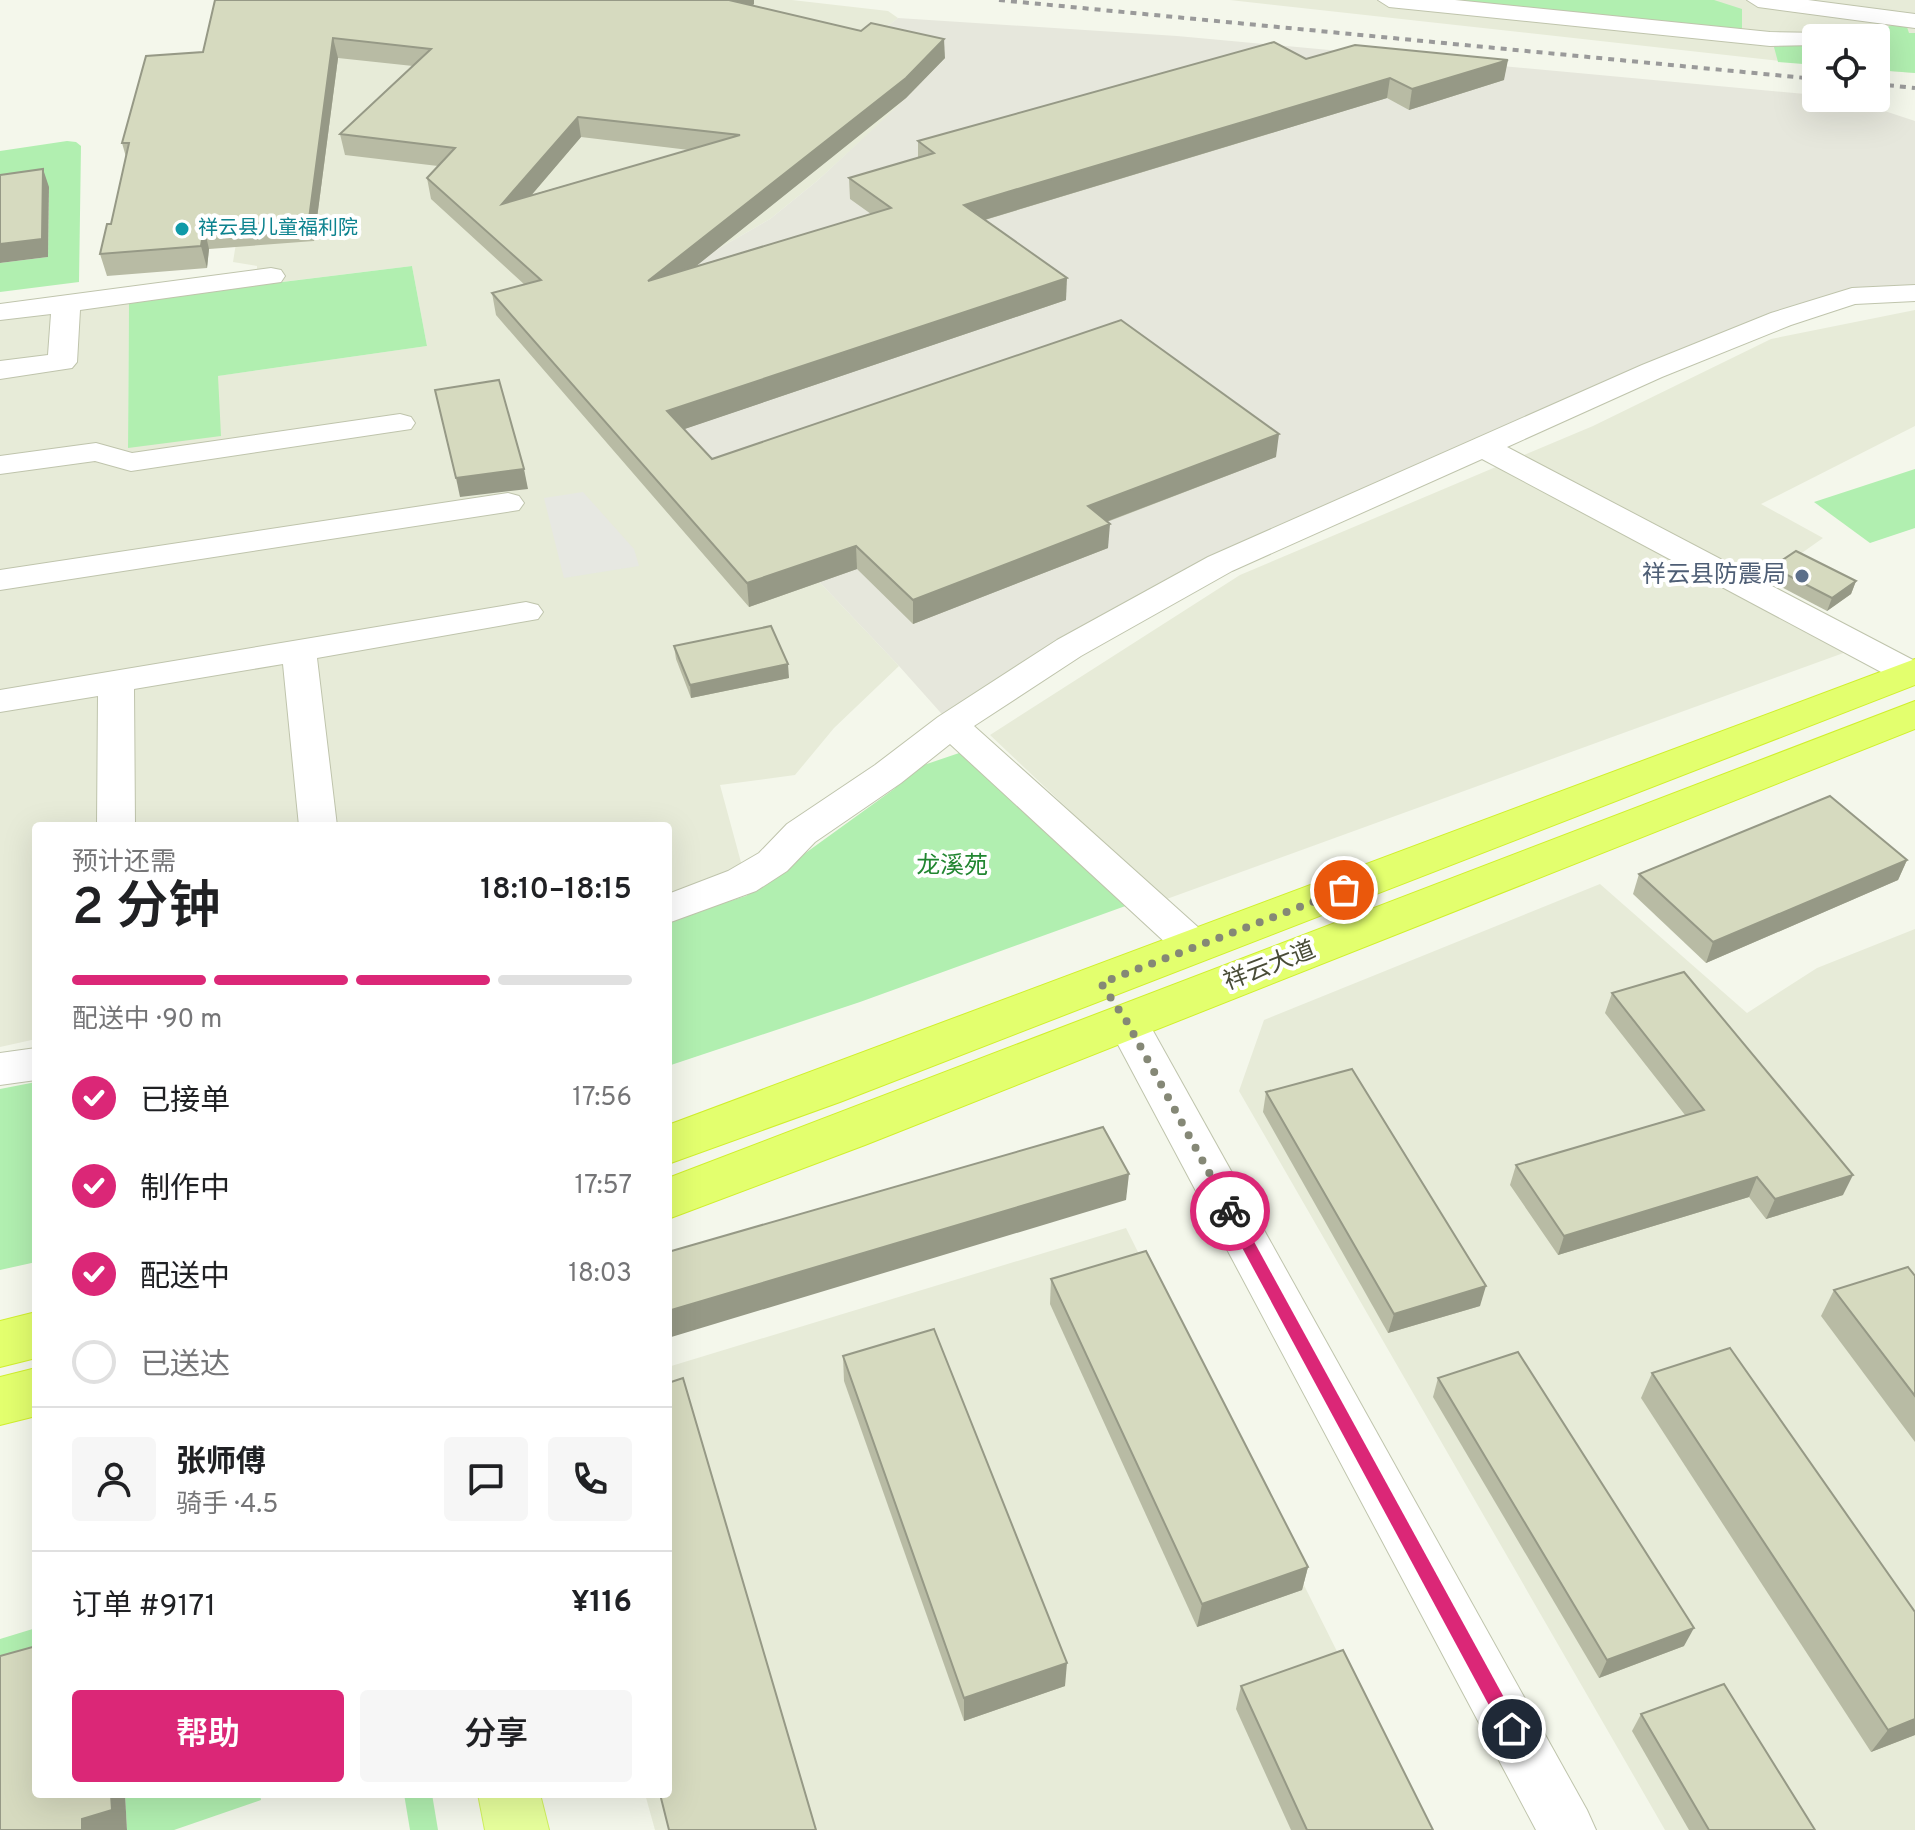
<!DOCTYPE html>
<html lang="zh">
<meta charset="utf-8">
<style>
body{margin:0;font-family:Overpass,"Noto Sans SC",sans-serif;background:#f6f6f6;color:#202124;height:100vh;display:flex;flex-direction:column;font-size:30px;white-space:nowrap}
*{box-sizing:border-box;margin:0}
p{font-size:26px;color:#757577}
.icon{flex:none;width:44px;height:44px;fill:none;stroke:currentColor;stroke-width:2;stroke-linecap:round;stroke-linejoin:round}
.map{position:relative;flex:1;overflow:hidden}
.drawer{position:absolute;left:32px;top:822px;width:640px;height:976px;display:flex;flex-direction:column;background:#fff;border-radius:8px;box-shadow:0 8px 32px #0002}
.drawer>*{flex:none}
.buttons{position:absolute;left:1802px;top:24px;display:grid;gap:16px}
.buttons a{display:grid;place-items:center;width:88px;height:88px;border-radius:8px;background:#fff;box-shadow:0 8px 32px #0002;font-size:40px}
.pin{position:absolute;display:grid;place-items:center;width:68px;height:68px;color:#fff;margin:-34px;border:4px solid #fff;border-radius:50%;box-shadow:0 2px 8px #0007}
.courier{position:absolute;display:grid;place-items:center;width:80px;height:80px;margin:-40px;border:6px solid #db2777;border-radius:50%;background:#fff;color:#222;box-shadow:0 2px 10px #0007}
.summary em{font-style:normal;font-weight:600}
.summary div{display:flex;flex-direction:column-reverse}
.summary{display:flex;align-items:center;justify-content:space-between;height:136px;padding:0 40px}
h1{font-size:52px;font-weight:600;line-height:60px}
.bar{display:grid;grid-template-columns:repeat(4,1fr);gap:12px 8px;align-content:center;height:96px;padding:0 40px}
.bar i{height:10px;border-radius:6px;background:#e0e0e0}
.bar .active{background:#db2777}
.bar p{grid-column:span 4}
.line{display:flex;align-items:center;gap:20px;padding:0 40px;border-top:2px solid #e0e0e0}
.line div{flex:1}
.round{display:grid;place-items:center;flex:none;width:84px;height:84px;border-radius:8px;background:#f6f6f6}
ol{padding:0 40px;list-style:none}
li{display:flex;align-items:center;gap:24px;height:88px}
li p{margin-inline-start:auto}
li .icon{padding:8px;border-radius:50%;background:#db2777;color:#fff;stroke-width:4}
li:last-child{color:#757577}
li i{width:44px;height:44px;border:4px solid #e0e0e0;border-radius:50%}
.button{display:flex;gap:16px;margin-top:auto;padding:16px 40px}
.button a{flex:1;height:92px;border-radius:8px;background:#db2777;color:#fff;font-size:32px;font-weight:600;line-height:92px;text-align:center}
.button a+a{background:#f6f6f6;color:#202124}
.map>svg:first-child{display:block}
.residential{fill:#e7ebd8}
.industrial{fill:#e6e7dc}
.green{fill:#b1efb0}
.parking{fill:#e7e8e2}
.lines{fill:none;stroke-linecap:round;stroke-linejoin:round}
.minor-casing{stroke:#bfc4ac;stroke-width:2}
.major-casing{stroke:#d0f15e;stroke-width:2}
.highway-casing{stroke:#d0ef2c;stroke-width:2}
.minor{fill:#fff;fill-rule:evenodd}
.major{fill:#e7ff9c;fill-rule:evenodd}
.highway{fill:#e3ff6e;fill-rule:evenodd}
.rail{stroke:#9a9a9a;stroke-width:4;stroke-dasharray:6 6;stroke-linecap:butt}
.wall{fill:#b8bba4;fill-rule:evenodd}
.shaded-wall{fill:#969986}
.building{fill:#d6dabf;stroke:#969986;stroke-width:2;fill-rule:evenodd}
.route{fill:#db2777}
.done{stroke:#858876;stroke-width:8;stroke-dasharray:0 14.4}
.culture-dot{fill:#0f9aa8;stroke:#fff;stroke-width:3}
.service-dot{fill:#5c6f8a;stroke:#fff;stroke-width:3}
.labels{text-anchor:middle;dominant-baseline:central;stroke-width:8;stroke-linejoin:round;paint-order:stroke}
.far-culture-label{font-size:20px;fill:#0d838f;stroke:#fff;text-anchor:start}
.service-label{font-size:24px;fill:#4e5e75;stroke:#fff;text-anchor:end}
.park-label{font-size:24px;fill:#228631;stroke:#fff}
.street-label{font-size:24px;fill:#494c37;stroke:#fff}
</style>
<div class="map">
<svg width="1915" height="1830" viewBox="0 0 1915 1830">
<rect width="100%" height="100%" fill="#f4f7eb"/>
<g class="residential">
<polygon points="275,0 792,0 888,11 898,18 808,89 833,106 901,104 817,181 770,219 688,266 553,301 899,666 834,728 795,775 720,785 745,877 668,894 668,826 36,826 36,1039 0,1047 0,316 129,301 128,448 217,376 427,346 412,266 257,285 257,266 233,262"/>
<polygon points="1230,0 1915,0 1915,73 1876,70 1876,38 1816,38 1816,65"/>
<polygon points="1915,310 1915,426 1761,504 1823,538 1745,593 1849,651 1164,900 990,735 1240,575 1593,426 1771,339"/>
<polygon points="1600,884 1747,1013 1817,968 1915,929 1915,1830 1665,1830 1239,1091 1264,1020"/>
<polygon points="1126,1228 1426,1830 655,1830 645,1794 668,1794 668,1367"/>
</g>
<polygon class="industrial" points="898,18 1177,36 1816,95 1816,98 1845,98 1915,121 1915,289 1868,289 1425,466 948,721 899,666 552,300 688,266 770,219 817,181 900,104 833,106 807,89"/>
<g class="green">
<polygon points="1442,0 1714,0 1742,9 1742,29"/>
<polygon points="1893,25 1907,27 1909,33 1915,33 1915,73 1876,70 1876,38 1855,38"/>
<polygon points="1816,43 1816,65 1778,62 1774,47"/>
<polygon points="67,141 76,142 81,146 79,282 0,292 0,263 48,257 49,188 0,193 0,151"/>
<polygon points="412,266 427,346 218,376 221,436 128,448 129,301"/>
<polygon points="1915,469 1915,528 1870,543 1814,502"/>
<polygon points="965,751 1131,904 860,1002 668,1066 668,920 746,896 894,789 918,767"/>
<polygon points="36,1082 36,1262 0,1270 0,1089"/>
<polygon points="36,1628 36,1674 0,1685 0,1639"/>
<polygon points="125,1794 260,1794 261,1800 174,1830 127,1830"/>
<polygon points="404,1794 432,1794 438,1830 410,1830"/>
</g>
<polygon class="parking" points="583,492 634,549 639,566 564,578 544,498"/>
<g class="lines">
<defs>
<g id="minor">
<polygon points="1378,0 1455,0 1770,32 1824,33 1827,38 1816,38 1816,45 1770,46 1389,7"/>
<polygon points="1747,0 1808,0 1915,14 1915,28 1758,7"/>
<polygon points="271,268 281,270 285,276 281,282 80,310 77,362 72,368 0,379 0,361 48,355 51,314 0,320 0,304"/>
<polygon points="1915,285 1915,301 1855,304 1791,325 1662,377 1507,447 1915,661 1915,683 1898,681 1482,459 1232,571 1081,656 974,726 1209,937 1215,947 1209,957 1195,962 1181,957 950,744 901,783 815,842 787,871 756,891 668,923 668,894 728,871 759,853 787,824 875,765 938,717 1057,640 1208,557 1642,365 1771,313 1852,288"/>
<polygon points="400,414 411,417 415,423 411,429 131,471 95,461 0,474 0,456 96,443 132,453"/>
<polygon points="508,493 519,496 524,503 519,510 0,590 0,570"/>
<polygon points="526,602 538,605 543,612 538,619 317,658 337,826 299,826 283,664 134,689 135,826 97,826 98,696 0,712 0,690"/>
<polygon points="1127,1006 1142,1011 1587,1810 1596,1830 1536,1830 1106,1022 1112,1011"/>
<polygon points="36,1048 36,1080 0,1085 0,1053"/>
</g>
<polygon id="major" points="478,1794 540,1794 549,1830 485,1830"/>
<g id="highway">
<polygon points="1915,659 1915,685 840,1102 668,1164 668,1125"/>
<polygon points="1915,701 1915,729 865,1145 668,1219 668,1178"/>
<polygon points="36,1312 36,1358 0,1367 0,1321"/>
<polygon points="36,1368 36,1416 0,1425 0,1377"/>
</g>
</defs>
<use href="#minor" class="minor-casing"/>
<use href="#major" class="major-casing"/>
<use href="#highway" class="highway-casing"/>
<use href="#minor" class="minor"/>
<use href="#major" class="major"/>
<use href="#highway" class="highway"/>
<g class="rail">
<polyline points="999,0 1816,79"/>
<polyline points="1876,84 1915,88"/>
</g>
</g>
<g class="wall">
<path d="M215 0H754V4L752 6 945 58 906 98 696 266 871 214 850 199 849 178 918 158V141L1306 59 1504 80 1409 110 1387 98 985 220 1066 300 684 429 712 459 1276 457 1107 522 1108 548 913 624 857 569 749 607 496 315 492 293 525 285 431 199 427 178 438 166 345 155 340 134 413 66 338 58 314 241 209 249 207 268 107 276 100 254 111 224 126 157 122 143 203 52ZM581 137 689 150 531 195Z"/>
<polygon points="1772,567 1856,581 1851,594 1827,611 1768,580"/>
<polygon points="674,646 789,678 691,698 676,659"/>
<polygon points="1907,860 1898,880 1706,963 1633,894 1639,874"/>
<polygon points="1612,993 1843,1195 1766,1219 1749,1197 1558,1255 1510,1185 1516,1165 1685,1115 1605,1013"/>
<polygon points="1266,1092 1480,1306 1388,1333 1263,1112"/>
<polygon points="1915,1276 1915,1442 1821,1316 1834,1290"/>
<polygon points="1051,1279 1308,1567 1302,1590 1197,1627 1050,1304"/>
<polygon points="843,1356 1065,1686 964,1721 844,1381"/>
<polygon points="1652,1373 1915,1735 1871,1752 1641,1398"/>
<polygon points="1438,1378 1684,1646 1599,1678 1433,1397"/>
<polygon points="1241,1686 1433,1830 1291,1830 1236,1709"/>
<polygon points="1641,1714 1815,1830 1689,1830 1632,1731"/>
</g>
<g class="shaded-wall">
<polygon points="729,0 754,0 754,4 730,20"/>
<polygon points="333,38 338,58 314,241 309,219"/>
<polygon points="944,39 945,58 906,98 650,303 648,281"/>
<polygon points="1508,60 1504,80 1409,110 1412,89"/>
<polygon points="1390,78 1387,98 964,226 964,205"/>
<polygon points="578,117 581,137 506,225 502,204"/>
<polygon points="43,169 49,187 48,257 0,263 0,244"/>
<polygon points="204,227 209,249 207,268 201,246"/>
<polygon points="1067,278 1066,300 670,434 667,411"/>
<polygon points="1279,434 1276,457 1087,529 1088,506"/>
<polygon points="524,469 528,489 460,497 456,478"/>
<polygon points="1110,524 1108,548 913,624 913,600"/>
<polygon points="856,546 857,569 749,607 747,583"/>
<polygon points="1856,581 1851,594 1827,611 1832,598"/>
<polygon points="788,664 789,678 691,698 690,685"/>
<polygon points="1907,860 1898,880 1706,963 1713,942"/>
<polygon points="1129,1174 1126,1200 668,1338 668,1311"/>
<polygon points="1853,1175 1843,1195 1766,1219 1775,1199"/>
<polygon points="1757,1177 1749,1197 1558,1255 1564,1236"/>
<polygon points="1486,1286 1480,1306 1388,1333 1394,1314"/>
<polygon points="1308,1567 1302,1590 1197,1627 1202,1604"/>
<polygon points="1694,1628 1684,1646 1599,1678 1607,1660"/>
<polygon points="1067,1663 1065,1686 964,1721 964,1698"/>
<polygon points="1915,1719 1915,1735 1871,1752 1888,1730"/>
<polygon points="111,1794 125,1794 127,1830 82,1830 82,1819"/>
</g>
<g class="building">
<path d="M215 0H729L861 31 871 23 944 39 906 78 648 281 891 208 849 178 934 153 918 141 1274 42 1306 59 1355 45 1508 60 1412 89 1390 78 964 205 1067 278 667 411 712 459 1121 320 1279 434 1088 506 1110 524 913 600 856 546 747 583 492 293 541 280 427 178 455 148 340 134 431 49 333 38 309 219 204 227 201 246 100 254 107 224H111L129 143H122L146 56 203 52ZM578 117 740 135 502 204Z"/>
<polygon points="43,169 42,239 0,244 0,175"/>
<polygon points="499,380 524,469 456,478 435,390"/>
<polygon points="1796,551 1856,581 1832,598 1772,567"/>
<polygon points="771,626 788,664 690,685 674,646"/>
<polygon points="1830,796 1907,860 1713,942 1639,874"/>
<polygon points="1684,972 1853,1175 1775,1199 1757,1177 1564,1236 1516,1165 1704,1110 1612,993"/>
<polygon points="1352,1069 1486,1286 1394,1314 1266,1092"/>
<polygon points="1103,1127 1129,1174 668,1311 668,1252"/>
<polygon points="1146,1251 1308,1567 1202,1604 1051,1279"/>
<polygon points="1908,1267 1915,1276 1915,1396 1834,1290"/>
<polygon points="934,1329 1067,1663 964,1698 843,1356"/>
<polygon points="1730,1348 1915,1612 1915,1719 1888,1730 1652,1373"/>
<polygon points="1518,1352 1694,1628 1607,1660 1438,1378"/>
<polygon points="683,1378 816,1830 669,1830 660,1794 668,1794 668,1383"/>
<polygon points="36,1646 36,1794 111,1794 112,1810 82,1819 82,1830 0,1830 0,1656"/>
<polygon points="1343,1650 1433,1830 1307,1830 1241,1686"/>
<polygon points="1724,1684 1815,1830 1709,1830 1641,1714"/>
</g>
<polygon class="route" points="1230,1205 1235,1207 1518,1723 1521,1729 1518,1735 1512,1738 1505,1735 1225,1216 1223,1211"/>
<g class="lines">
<polyline class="done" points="1230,1211 1127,1022 1101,983 1344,890"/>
</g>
<circle class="culture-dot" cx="182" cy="229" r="8"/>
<circle class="service-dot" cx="1802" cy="576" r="8"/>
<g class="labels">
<g class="far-culture-label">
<text x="198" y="229">祥云县儿童福利院</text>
</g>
<g class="service-label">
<text x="1786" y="576">祥云县防震局</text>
</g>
<g class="park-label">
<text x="952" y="867">龙溪苑</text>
</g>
<g class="street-label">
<text transform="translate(1270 967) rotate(-21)">祥云大道</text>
</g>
</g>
</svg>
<div class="buttons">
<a><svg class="icon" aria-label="locate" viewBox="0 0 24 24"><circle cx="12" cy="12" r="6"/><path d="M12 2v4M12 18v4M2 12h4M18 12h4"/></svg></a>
</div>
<div class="pin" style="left:1344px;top:890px;background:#ea580c"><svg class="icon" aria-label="bag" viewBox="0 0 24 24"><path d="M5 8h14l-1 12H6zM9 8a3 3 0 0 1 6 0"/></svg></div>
<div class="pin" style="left:1512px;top:1729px;background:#1f2937"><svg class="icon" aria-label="home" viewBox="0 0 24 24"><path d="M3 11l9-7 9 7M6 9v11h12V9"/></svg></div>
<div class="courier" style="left:1230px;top:1211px"><svg class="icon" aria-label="bike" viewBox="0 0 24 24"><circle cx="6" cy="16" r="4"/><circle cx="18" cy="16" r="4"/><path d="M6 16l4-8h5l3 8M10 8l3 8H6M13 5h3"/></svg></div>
<section class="drawer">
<div class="summary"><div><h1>2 分钟</h1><p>预计还需</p></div><em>18:10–18:15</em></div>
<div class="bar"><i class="active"></i><i class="active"></i><i class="active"></i><i></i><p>配送中 · 90 m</p></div>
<ol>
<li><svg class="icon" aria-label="check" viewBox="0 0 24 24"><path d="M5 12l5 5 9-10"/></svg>已接单<p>17:56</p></li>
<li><svg class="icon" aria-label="check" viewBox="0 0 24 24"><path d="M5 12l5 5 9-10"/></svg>制作中<p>17:57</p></li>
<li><svg class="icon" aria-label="check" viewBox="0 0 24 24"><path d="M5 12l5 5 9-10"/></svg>配送中<p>18:03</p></li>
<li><i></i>已送达</li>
</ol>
<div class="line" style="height:144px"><a class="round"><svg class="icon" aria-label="person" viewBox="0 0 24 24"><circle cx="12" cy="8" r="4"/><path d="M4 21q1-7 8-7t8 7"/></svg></a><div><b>张师傅</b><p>骑手 · 4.5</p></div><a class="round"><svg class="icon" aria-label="chat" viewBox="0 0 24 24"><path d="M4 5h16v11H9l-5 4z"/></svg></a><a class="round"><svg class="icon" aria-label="phone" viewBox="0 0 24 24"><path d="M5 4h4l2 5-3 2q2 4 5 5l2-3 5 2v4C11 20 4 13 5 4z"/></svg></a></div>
<div class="line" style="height:104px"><div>订单 #9171</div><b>¥116</b></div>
<div class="button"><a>帮助</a><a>分享</a></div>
</section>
</div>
